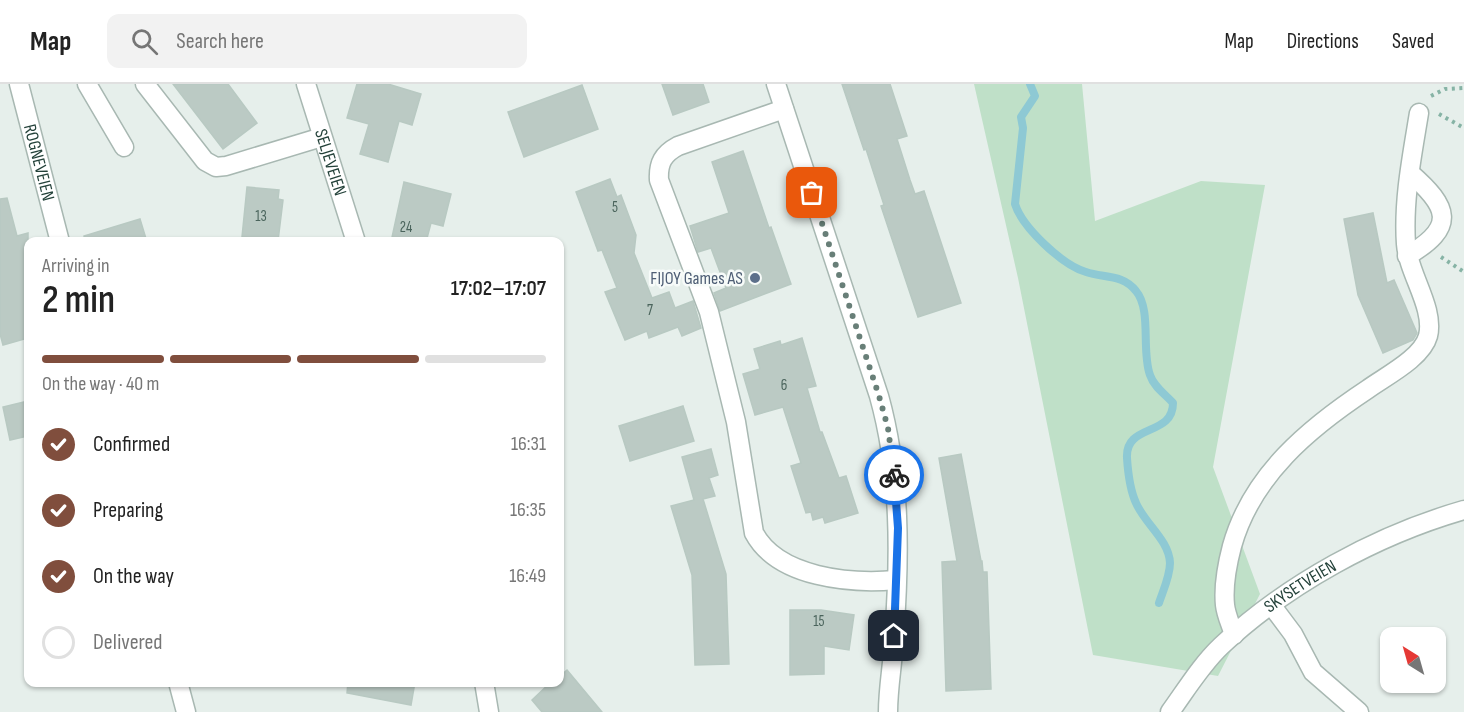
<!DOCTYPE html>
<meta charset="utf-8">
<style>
body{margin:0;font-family:"Sofia Sans Condensed",sans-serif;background:#f2f2f2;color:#222;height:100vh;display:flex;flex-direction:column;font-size:22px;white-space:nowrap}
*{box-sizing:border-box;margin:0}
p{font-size:20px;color:#767676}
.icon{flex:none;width:33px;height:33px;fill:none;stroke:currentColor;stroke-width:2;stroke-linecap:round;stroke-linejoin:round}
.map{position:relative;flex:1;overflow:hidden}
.drawer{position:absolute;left:24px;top:153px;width:540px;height:450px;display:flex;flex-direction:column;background:#fff;border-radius:12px;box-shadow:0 2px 4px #0004}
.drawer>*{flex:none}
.needle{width:39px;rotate:323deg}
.controls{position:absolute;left:1380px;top:543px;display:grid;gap:12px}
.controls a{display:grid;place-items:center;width:66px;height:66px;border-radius:12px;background:#fff;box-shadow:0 2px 4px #0004;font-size:30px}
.pin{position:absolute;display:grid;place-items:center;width:51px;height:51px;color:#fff;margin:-26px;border-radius:12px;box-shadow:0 3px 9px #0006}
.courier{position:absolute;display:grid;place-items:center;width:60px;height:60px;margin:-30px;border:4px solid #1a73e8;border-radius:50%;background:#fff;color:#222;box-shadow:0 2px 8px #0007}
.head em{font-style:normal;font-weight:600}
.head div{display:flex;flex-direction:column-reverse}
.head{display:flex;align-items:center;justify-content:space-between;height:102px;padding:0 18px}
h1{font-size:39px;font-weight:600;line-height:45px}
.bar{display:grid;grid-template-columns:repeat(4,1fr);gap:9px 6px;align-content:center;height:72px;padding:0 18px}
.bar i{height:8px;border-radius:4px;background:#e0e0e0}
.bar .active{background:#804e3d}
.bar p{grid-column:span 4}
ol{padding:0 18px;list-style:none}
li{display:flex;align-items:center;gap:18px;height:66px}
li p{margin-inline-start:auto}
li .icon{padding:6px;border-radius:50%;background:#804e3d;color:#fff;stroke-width:4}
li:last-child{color:#767676}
li i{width:33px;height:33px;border:3px solid #e0e0e0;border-radius:50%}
header{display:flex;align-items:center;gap:36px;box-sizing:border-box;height:84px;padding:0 30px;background:#fff;border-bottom:2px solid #e0e0e0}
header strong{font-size:28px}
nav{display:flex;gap:33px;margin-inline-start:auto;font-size:21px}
.search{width:420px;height:54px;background:#f2f2f2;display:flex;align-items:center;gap:15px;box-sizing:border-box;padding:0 21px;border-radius:12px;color:#767676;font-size:22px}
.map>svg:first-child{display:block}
.green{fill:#bfe0c8}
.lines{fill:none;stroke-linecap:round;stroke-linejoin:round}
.stream{stroke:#8ec9d4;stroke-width:8}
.building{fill:#bbcac4;stroke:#b8c9c2;stroke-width:1.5}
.minor-casing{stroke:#a8b8b2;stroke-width:21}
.path{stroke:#86b3a5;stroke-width:4;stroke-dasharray:3 4.5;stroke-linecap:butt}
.minor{stroke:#fff;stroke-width:18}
.done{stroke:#687f78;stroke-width:6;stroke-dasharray:0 10.8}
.route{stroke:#1a73e8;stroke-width:8}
.service-dot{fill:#5c6f8a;stroke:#f7fbf9;stroke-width:2}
.labels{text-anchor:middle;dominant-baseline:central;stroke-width:5;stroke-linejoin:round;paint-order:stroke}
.number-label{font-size:15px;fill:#4a645c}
.street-label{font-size:18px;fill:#24423a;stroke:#f7fbf9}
.service-label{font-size:18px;fill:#4e5e75;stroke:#f7fbf9;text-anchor:end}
</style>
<header>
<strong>Map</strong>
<div class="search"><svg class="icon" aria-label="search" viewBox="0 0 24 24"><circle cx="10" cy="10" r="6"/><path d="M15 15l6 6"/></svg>Search here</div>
<nav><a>Map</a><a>Directions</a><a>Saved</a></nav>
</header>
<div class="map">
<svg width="1464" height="628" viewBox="0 0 1464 628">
<rect width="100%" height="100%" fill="#e6efeb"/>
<polygon class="green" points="974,0 1082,0 1095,137 1201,97 1265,101 1213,383 1260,510 1218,592 1093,571 1018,194"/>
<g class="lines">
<path class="stream" d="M1030 0 1035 12 1021 33 1023 44 1015 120C1022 143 1062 181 1086 188 1104 194 1123 190 1136 207 1152 226 1141 267 1150 291 1154 303 1165 310 1173 319 1173 353 1125 339 1127 374 1128 389 1130 406 1136 419 1145 440 1169 456 1170 479 1170 492 1163 507 1159 519"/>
</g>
<g class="building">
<polygon points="173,0 228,0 257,39 223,65"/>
<polygon points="357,0 388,0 421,10 412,41 399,37 388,78 360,70 369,40 347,34"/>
<polygon points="662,0 703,0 709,18 673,31"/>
<polygon points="842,0 890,0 907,52 897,55 910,96 915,110 924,107 961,219 918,233 881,122 884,121 866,65 864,66"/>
<polygon points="582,1 598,45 524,73 508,28"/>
<polygon points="743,67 769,144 771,143 791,200 720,227 714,209 726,204 711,164 698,168 690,142 729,129 712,78"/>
<polygon points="610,95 617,113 621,111 636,151 634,169 652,214 669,208 675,224 693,217 701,244 682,252 678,243 649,254 647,247 625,256 605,208 617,204 602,166 598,167 576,108"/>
<polygon points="404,98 451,110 443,142 431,139 426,158 391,158"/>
<polygon points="247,103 279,106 278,115 283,116 278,157 242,153"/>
<polygon points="7,114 17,152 28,149 28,254 3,261 0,250 0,115"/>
<polygon points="1373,129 1387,199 1394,196 1417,249 1413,256 1383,269 1358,211 1344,135"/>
<polygon points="140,135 147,158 85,158 84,152"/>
<polygon points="802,254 816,302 807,304 820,348 822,348 839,394 846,392 858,429 825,439 823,433 813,436 811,428 806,429 791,382 801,379 783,323 755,331 743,290 760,285 754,265 780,257 781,261"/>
<polygon points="28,317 28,352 10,356 3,323"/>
<polygon points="683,322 694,357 630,377 619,342"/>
<polygon points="711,365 718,391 709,394 715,412 703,415 726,490 729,580 695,581 692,491 671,422 694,416 682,373"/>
<polygon points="961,370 981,477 982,477 983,488 987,488 991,605 946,607 942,478 957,477 939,374"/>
<polygon points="790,526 821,526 854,531 849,566 824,562 824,590 790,591"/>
<polygon points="567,586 602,628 542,628 532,616 551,598 560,598 560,592"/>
<polygon points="348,598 415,598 411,621 347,609"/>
</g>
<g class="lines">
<defs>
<g id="minor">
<path id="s1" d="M19 0 60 158"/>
<polyline points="87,0 124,63"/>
<polyline points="145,0 205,77 216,83 226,82 322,53"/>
<path id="s2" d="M306 0 356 158"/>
<path d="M776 0 879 312C901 391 900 473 894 554 893 579 888 603 888 628"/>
<path d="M784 25 678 62C663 70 658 79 659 96L709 228 736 338 754 449C778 494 851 500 896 496"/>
<path d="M1407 172C1457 143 1449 123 1410 89"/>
<polyline points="1272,522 1293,550 1313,588 1359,628"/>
<path d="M1234 551C1231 541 1226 531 1225 521 1223 501 1227 481 1232 462 1252 391 1309 344 1368 305 1386 292 1422 274 1428 252 1435 224 1408 189 1406 160 1403 116 1412 72 1419 29"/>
<polyline points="178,598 186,628"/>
<polyline points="484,598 489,628"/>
<path id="s3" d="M1170 628C1186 606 1201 581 1221 562 1287 500 1377 451 1464 426"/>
</g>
</defs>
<use href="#minor" class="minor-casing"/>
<g class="path">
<polyline points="1431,12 1445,5 1464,4"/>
<polyline points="1439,30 1464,44"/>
<polyline points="1441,173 1464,188"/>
</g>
<use href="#minor" class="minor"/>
</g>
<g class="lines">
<polyline class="done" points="812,109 879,312 888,344 894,391"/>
<polyline class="route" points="894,391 898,444 894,552"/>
</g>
<circle class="service-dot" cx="755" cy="194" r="6"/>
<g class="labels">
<g class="number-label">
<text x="615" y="123">5</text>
<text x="261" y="132">13</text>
<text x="406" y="143">24</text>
<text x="650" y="226">7</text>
<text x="784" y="301">6</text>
<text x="819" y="537">15</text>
</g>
<g class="street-label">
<text stroke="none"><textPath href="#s1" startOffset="81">ROGNEVEIEN</textPath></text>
<text stroke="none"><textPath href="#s2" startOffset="82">SELJEVEIEN</textPath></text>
<text stroke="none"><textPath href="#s3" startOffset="183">SKYSETVEIEN</textPath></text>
</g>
<g class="service-label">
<text x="743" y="194">FIJOY Games AS</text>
</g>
</g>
</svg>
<div class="controls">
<a><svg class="needle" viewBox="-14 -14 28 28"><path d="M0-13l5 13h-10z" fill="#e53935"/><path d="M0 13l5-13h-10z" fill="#767676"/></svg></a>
</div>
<div class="pin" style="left:812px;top:109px;background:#ea580c"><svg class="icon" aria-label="bag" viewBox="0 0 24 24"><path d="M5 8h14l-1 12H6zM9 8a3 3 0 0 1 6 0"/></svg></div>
<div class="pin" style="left:894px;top:552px;background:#1f2937"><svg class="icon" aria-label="home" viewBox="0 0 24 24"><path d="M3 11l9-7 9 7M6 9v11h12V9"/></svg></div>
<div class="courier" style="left:894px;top:391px"><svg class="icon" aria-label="bike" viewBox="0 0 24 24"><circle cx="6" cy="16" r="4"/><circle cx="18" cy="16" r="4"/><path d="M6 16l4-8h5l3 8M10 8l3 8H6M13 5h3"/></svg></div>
<section class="drawer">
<div class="head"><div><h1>2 min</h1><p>Arriving in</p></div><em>17:02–17:07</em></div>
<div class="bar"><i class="active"></i><i class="active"></i><i class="active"></i><i></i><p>On the way · 40 m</p></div>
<ol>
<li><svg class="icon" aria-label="check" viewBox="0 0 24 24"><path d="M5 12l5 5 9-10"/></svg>Confirmed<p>16:31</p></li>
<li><svg class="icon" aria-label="check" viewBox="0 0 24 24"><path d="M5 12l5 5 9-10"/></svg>Preparing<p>16:35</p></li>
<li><svg class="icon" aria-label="check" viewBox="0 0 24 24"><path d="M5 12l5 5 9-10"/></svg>On the way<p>16:49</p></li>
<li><i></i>Delivered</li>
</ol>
</section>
</div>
